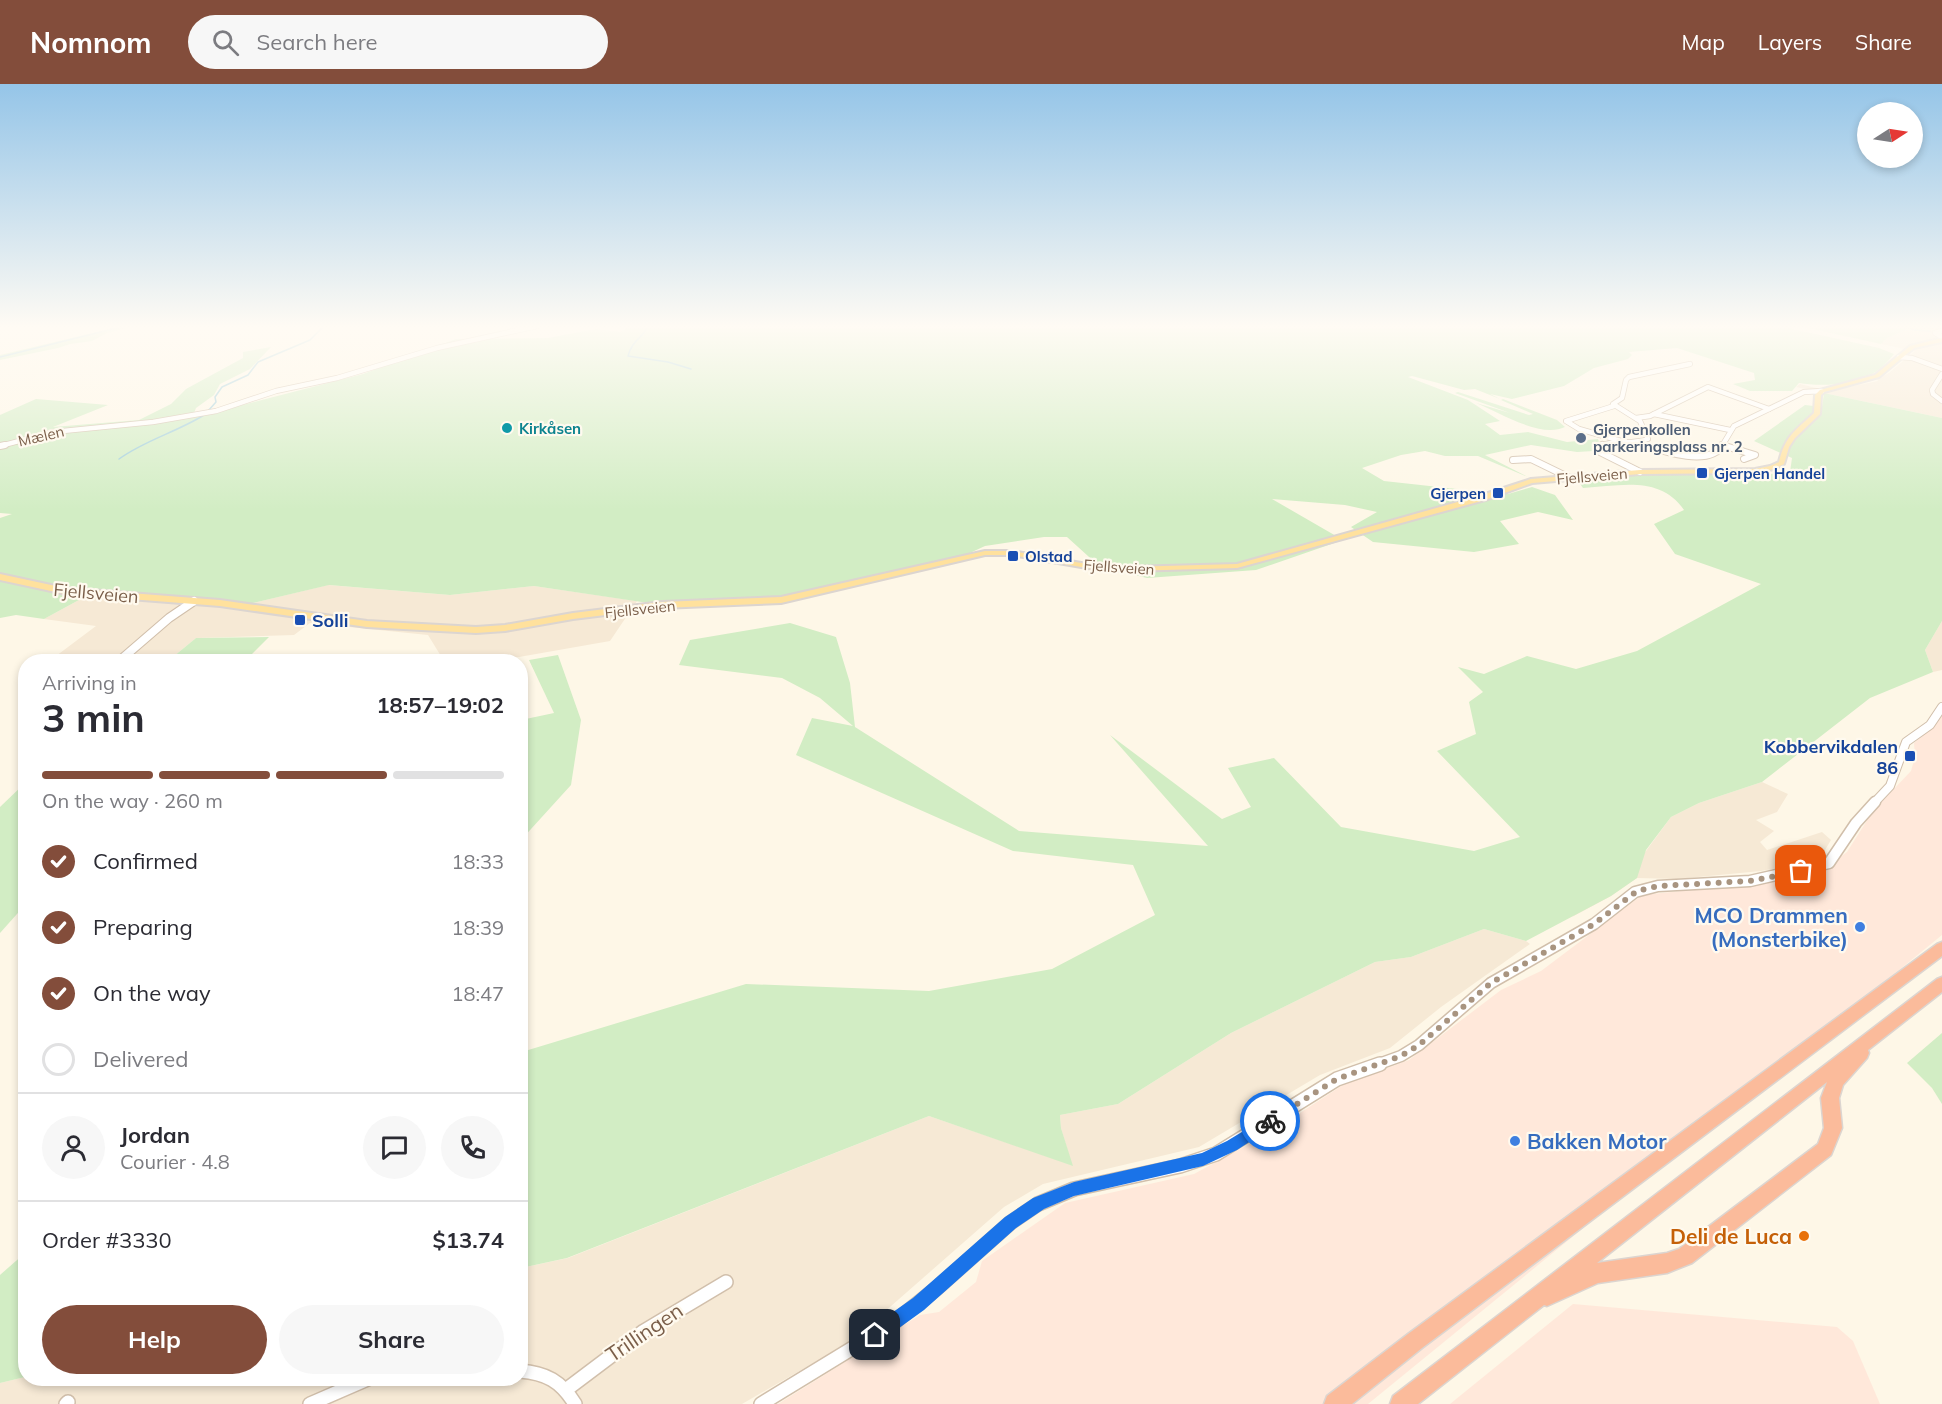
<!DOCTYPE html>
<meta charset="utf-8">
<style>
body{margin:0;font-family:Mulish,sans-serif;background:#f7f7f7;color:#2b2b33;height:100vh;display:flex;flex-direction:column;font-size:22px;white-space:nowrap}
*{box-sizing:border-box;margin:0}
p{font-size:20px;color:#7c7c81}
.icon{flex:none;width:33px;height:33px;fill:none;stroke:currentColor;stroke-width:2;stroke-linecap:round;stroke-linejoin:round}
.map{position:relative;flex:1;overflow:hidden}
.sheet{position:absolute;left:18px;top:570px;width:510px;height:732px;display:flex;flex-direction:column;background:#fff;border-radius:24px;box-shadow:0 3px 9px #0003}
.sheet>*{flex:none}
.needle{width:39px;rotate:78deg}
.buttons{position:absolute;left:1857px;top:18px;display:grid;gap:12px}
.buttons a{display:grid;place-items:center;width:66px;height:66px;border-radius:50%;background:#fff;box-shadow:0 3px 9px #0003;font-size:30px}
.pin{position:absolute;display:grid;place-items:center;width:51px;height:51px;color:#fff;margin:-26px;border-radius:12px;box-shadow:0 3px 9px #0006}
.courier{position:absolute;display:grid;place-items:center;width:60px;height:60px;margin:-30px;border:4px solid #1a73e8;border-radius:50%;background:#fff;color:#222;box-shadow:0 2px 8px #0007}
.overview em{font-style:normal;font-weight:700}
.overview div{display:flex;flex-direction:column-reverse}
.overview{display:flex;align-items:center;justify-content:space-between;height:102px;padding:0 24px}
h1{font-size:39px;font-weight:700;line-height:45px}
.bar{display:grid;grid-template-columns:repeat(4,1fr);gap:9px 6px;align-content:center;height:72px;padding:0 24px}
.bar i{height:8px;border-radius:4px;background:#e1e1e2}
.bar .on{background:#834d3b}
.bar p{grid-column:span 4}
.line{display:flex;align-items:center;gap:15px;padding:0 24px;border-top:2px solid #e1e1e2}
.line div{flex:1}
.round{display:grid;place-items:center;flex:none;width:63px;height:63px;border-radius:32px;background:#f7f7f7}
ol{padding:0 24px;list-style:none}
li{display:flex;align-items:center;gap:18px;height:66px}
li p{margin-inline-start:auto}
li .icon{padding:6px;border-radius:50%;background:#834d3b;color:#fff;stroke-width:4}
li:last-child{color:#7c7c81}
li i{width:33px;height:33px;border:3px solid #e1e1e2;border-radius:50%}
.action{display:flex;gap:12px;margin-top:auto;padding:12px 24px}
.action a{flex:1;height:69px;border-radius:36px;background:#834d3b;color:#fff;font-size:24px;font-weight:700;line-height:69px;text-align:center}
.action a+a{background:#f7f7f7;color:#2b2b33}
header{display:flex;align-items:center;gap:36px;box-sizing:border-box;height:84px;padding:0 30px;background:#834d3b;color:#fff}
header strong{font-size:28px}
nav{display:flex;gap:33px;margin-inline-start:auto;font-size:21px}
.search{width:420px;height:54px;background:#f7f7f7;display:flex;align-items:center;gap:15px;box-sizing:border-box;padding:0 21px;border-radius:33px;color:#7c7c81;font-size:22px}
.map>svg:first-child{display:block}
.residential{fill:#f6e9d5}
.commercial{fill:#ffe8da}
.green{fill:#d2edc4}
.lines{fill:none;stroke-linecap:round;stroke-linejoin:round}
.stream{stroke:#9fcedc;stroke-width:1.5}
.minor-far4-casing{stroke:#d1bfab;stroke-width:6}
.minor-far3-casing{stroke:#d1bfab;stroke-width:8}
.minor-far2-casing{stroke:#d1bfab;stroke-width:10}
.minor-far1-casing{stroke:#d1bfab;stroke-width:13}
.minor-casing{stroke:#d1bfab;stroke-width:16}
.major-casing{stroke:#dcd5d0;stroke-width:4}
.highway-casing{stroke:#dcd5d0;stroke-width:3}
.minor-far4{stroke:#fff;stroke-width:4.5}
.minor-far3{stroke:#fff;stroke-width:6}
.minor-far2{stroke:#fff;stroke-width:8}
.minor-far1{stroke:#fff;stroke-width:10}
.minor{stroke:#fff;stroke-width:13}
.major{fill:#ffe19d;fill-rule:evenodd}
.highway{fill:#fbbb9b;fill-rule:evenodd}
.route{fill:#1a73e8}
.done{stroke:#a89480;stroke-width:6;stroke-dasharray:0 10.8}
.culture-dot{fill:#0f9aa8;stroke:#fffaef;stroke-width:2}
.service-dot{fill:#5c6f8a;stroke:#fffaef;stroke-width:2}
.transit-dot{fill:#1a4fb4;stroke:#fffaef;stroke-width:2}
.shop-dot{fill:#3f7fe0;stroke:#fffaef;stroke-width:2}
.food-dot{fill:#e8710a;stroke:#fffaef;stroke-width:2}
.labels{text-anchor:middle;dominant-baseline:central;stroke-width:4.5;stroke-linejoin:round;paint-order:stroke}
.far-culture-label{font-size:15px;font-weight:bold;fill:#0d838f;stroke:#fffaef;text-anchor:start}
.far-service-label{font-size:15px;font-weight:bold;fill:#4e5e75;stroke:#fffaef;text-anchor:start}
.far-street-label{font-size:15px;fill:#7a5e49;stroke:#fffaef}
.far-transit-label{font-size:15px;font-weight:bold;fill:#164399;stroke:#fffaef;text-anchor:start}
.street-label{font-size:18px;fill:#7a5e49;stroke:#fffaef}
.transit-label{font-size:18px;font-weight:bold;fill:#164399;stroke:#fffaef;text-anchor:start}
.near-shop-label{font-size:21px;font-weight:bold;fill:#366cbe;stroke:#fffaef;text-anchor:end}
.near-food-label{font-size:21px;font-weight:bold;fill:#c56008;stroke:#fffaef;text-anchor:end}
.near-street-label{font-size:21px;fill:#7a5e49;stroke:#fffaef}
</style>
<header>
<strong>Nomnom</strong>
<div class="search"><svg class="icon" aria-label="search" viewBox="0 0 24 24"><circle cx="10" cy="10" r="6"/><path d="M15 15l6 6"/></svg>Search here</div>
<nav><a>Map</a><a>Layers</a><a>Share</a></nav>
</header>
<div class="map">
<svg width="1942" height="1320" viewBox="0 0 1942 1320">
<rect width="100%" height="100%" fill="#fef7e7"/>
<g class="residential">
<polygon points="1900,242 1942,242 1942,334 1796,303 1800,300 1828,307 1878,297 1877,295 1889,289 1915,267 1881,260 1887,254 1906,245"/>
<polygon points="328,501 450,511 534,502 637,517 610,557 519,573 444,577 428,551 310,539 294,551 196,554 168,577 110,578 112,574 56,572 96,542 44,535 90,510 240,522"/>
<polygon points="1942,537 1942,586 1933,588 1925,566"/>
<polygon points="1762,698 1788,710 1777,728 1756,736 1774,747 1760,758 1767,766 1822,748 1831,756 1822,771 1799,780 1761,787 1677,795 1637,794 1611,812 1572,833 1646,767 1671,733 1699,719"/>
<polygon points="1484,845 1526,857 1530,860 1441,923 1390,964 1320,991 1199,1063 1043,1100 1004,1123 850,1258 742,1320 0,1320 0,1299 25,1293 520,1294 521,1184 568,1174 929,1032 1072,1081 1061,1044 1060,1031 1118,1020 1231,949 1375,878 1411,873"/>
</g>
<g class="commercial">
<polygon points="1942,629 1942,851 1368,1320 778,1320 920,1231 939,1228 976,1198 982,1177 1065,1119 1194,1090 1266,1051 1346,999 1409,976 1501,906 1541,887 1642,811 1778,797 1824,785 1847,768 1873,727 1911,687 1915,673 1914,659 1932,644"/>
<polygon points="1573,1220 1837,1243 1853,1257 1880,1320 1450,1320"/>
</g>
<g class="green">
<polygon points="122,242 135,242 107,249 92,257 70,260 58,264 0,276 0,271"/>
<path d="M630 242H1779L1879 264 1894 270C1889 276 1883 283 1877 287 1856 301 1822 303 1799 299L1792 307H1750L1733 300 1755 296 1754 289 1677 264 1629 268 1632 271 1628 275 1594 284 1564 302 1512 315 1490 310 1500 315 1475 305 1464 306 1412 292 1408 293 1468 316 1500 337 1485 340 1500 351 1528 348 1567 358 1598 355 1599 358 1593 361 1594 367 1577 368 1531 361 1485 371 1528 393 1478 372H1445L1425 367 1401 371 1362 384 1384 397 1457 405 1508 410 1532 403 1555 411 1573 436 1538 428 1500 437 1519 460 1474 468 1373 458 1351 443 1377 428 1345 421 1272 415 1343 456 1256 486 1147 494 1099 482 1067 453H1044L985 462 959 474 927 483 832 507 786 516 662 521 534 502 450 511 329 501 240 522 90 510 44 535 16 531 0 534V434L12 430 0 429V331L36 315 108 321 53 343 139 336 171 320 186 305 243 274V268L271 263 250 285 220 300 214 311 196 324 192 334 363 290 456 255 548 254 596 245 620 248Z"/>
<polygon points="1799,242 1900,242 1907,245 1887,254 1881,260"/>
<path d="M1458 308 1529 331 1533 330 1501 316 1503 315 1557 336 1565 343C1540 355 1497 327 1476 319L1510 329 1455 309Z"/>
<path d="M1824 309 1942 334V537L1925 566 1933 588 1870 614 1762 698 1699 719 1671 733 1646 766 1637 794 1611 812 1526 857 1484 845 1411 873 1375 878 1231 949 1118 1020 1060 1031 1061 1044 1073 1082 929 1032 567 1174 521 1184 520 957 525 967 746 900 929 907 1052 885 1155 831 1133 781 1013 767 796 671 812 634 853 642 820 614 782 594 679 581 690 556 790 539 836 553 850 599 855 643 1019 747 1208 762 1110 651 1222 735 1251 723 1228 684 1274 674 1341 743 1474 767 1520 753 1437 667 1476 650 1469 618 1483 608 1458 583 1484 590 1527 572 1576 585 1637 567 1761 500 1675 470 1654 440 1684 426C1660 391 1620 402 1583 404L1576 394 1640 390 1760 391 1790 388 1792 374 1754 357 1805 321 1822 323Z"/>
<polygon points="269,553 245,577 168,577 196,554"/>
<polygon points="558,571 581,636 571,701 521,756 521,636 554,629 529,576"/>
<polygon points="25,699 25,821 0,849 0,723"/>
<polygon points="1942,949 1942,1020 1932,1004 1907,979"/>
<polygon points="25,1169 25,1293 0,1299 0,1191"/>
</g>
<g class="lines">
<g class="stream">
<path d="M648 242C643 254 632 256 628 272L668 278 691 285"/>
<polyline points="1907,242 1914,246 1930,247"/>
<polyline points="0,273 125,242"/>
<polyline points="208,327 216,318 215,313 222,303 248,291 258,278 310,256 324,242"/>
<path d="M119 375C145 356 177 348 204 331"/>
</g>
<defs>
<g id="minor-far4">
<polyline points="1942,247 1935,249 1942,253"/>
<polyline points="1899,273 1912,274 1942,285"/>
<polyline points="1942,290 1932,306 1933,310 1942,317"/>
<polyline points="1614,322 1566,337 1579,345 1621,357"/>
<polyline points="1654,330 1730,346"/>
<polyline points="1636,334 1650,332 1708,303 1769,325"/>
<polyline points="1638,358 1649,362"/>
<polyline points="1722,361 1726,362"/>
<polyline points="0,362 53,348 153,338 216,327 276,307 337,294 437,264 537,242"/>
<path d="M1600 362C1615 355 1632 361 1648 355L1640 337 1613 320 1622 314 1626 296 1629 293 1690 280"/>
<polyline points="1722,362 1734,342 1804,308 1822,307"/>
</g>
<g id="minor-far3">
<polyline points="1602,361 1597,364 1600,368 1640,388"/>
<path d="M1645 361C1665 368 1710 383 1723 361"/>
<polyline points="1722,361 1755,371 1744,375"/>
<polyline points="0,362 5,361"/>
<polyline points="1513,376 1531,375 1568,393"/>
</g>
<g id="minor-far2">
<polyline points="118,578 169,534 194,517"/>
<polyline points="1874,719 1890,702 1906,658 1930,641 1942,623"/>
</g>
<polyline id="minor-far1" points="1376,981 1401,972 1419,961 1491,899 1594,840 1635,808 1658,802 1750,797 1829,779 1856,739 1875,718"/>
<g id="minor">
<path d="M520 1287C546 1289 561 1297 575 1320"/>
<polyline points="567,1305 644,1247 726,1198"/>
<polyline points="66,1320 68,1318"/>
<polyline points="310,1320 370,1294"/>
<polyline points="761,1320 892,1240 937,1204 1010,1139 1038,1120 1074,1105 1180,1082 1216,1070 1337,995 1380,980"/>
</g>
<path id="major" d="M1942 254V258L1914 264 1879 293 1824 308 1821 311 1820 330 1795 354 1789 363 1784 380 1774 385 1755 389 1640 390 1532 399 1485 416 1237 484 1127 487 1087 484 1012 471H985L781 519 662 524 573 535 505 547 476 549 367 543 220 522 65 510 0 496V490L65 504 220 516 367 537 476 543 505 541 573 529 662 518 781 513 985 467H1012L1087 480 1127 483 1237 480 1479 412 1531 395 1640 386 1755 385 1770 382 1779 378C1785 352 1795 347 1814 329L1815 311 1820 306 1875 291 1910 262Z"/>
<g id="highway">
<polygon points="1942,858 1942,872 1422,1264 1352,1320 1324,1320 1327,1312 1408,1250 1937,860"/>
<path d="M1942 893V908L1868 966 1869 969 1867 974 1843 1001 1839 1014 1842 1044 1831 1071 1692 1179 1667 1189 1598 1199 1547 1222 1544 1221 1418 1320H1390L1393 1312 1937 895ZM1827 998 1821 1014 1824 1044 1818 1060 1679 1165 1667 1169 1597 1179Z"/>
</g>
</defs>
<use href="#minor-far4" class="minor-far4-casing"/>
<use href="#minor-far3" class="minor-far3-casing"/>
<use href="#minor-far2" class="minor-far2-casing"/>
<use href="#minor-far1" class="minor-far1-casing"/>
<use href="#minor" class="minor-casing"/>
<use href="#major" class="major-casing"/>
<use href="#highway" class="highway-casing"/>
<use href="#minor-far4" class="minor-far4"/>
<use href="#minor-far3" class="minor-far3"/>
<use href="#minor-far2" class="minor-far2"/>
<use href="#minor-far1" class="minor-far1"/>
<use href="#minor" class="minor"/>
<use href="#major" class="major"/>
<use href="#highway" class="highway"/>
</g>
<linearGradient id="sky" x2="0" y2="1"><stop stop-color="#95c5e8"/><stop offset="0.57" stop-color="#fffbf4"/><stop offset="1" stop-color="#fffbf4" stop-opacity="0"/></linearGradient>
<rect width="1942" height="426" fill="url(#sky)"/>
<polygon class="route" points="1270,1031 1275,1032 1277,1037 1275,1041 1237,1066 1203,1082 1074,1112 1044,1125 1016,1144 924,1226 881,1257 875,1259 869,1257 866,1251 869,1245 913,1214 1005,1133 1033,1114 1074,1098 1202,1069 1227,1057"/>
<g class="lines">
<polyline class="done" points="1270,1037 1337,995 1401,972 1419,961 1491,899 1594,840 1637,807 1658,802 1750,797 1801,787"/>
</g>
<circle class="culture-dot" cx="507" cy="344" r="6"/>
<circle class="service-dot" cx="1581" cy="354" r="6"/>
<g class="transit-dot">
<rect x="1696" y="383" width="12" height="12" rx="3"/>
<rect x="1492" y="403" width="12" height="12" rx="3"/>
<rect x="1007" y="466" width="12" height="12" rx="3"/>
<rect x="294" y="530" width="12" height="12" rx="3"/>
<rect x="1904" y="666" width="12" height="12" rx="3"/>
</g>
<g class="shop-dot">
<circle cx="1860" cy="843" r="6"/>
<circle cx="1515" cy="1057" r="6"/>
</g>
<circle class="food-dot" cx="1804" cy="1152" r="6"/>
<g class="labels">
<g class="far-culture-label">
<text x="519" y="344">Kirkåsen</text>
</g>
<g class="far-service-label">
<text x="1593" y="345">Gjerpenkollen<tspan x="1593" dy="17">parkeringsplass nr. 2</tspan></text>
</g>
<g class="far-street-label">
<text transform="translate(41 352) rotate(-13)">Mælen</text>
<text transform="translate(1592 392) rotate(-5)">Fjellsveien</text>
<text transform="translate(1119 483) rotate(4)">Fjellsveien</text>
<text transform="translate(640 525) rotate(-6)">Fjellsveien</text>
</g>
<g class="far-transit-label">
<text x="1714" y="389">Gjerpen Handel</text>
<text x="1486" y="409" text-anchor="end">Gjerpen</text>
<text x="1025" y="472">Olstad</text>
</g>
<g class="street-label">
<text transform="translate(96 509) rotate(5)">Fjellsveien</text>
</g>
<g class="transit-label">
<text x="312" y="536">Solli</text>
<text x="1898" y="662" text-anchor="end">Kobbervikdalen<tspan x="1898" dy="21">86</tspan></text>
</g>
<g class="near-shop-label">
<text x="1848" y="831">MCO Drammen<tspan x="1848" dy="24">(Monsterbike)</tspan></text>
<text x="1527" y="1057" text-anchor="start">Bakken Motor</text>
</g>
<g class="near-food-label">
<text x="1792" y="1152">Deli de Luca</text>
</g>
<g class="near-street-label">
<text transform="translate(644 1248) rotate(-34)">Trillingen</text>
</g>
</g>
</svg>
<div class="buttons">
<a><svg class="needle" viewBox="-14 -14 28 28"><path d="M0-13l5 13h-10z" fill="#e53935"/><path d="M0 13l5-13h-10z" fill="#7c7c81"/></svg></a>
</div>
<div class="pin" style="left:1801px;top:787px;background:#ea580c"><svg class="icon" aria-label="bag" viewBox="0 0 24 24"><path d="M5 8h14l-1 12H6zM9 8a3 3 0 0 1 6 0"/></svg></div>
<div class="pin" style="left:875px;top:1251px;background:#1f2937"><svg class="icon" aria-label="home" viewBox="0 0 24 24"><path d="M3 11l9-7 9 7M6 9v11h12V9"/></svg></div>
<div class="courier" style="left:1270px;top:1037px"><svg class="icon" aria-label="bike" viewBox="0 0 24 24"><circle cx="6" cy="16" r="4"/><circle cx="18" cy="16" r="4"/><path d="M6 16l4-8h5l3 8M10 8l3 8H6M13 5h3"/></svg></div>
<section class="sheet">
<div class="overview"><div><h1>3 min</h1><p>Arriving in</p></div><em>18:57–19:02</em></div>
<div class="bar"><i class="on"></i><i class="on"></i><i class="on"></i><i></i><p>On the way · 260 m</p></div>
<ol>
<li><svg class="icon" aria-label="check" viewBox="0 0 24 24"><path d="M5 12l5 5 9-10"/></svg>Confirmed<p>18:33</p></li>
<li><svg class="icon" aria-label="check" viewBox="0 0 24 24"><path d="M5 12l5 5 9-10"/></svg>Preparing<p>18:39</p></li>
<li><svg class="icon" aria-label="check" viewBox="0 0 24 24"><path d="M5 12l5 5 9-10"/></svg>On the way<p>18:47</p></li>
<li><i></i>Delivered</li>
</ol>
<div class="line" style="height:108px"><a class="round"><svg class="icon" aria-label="person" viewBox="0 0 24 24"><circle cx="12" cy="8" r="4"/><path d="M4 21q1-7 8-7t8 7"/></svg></a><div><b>Jordan</b><p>Courier · 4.8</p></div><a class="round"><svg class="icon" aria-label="chat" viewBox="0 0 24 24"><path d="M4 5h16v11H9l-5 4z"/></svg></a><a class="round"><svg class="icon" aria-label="phone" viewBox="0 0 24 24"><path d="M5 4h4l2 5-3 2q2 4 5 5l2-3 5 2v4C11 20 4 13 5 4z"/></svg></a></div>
<div class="line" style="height:78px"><div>Order #3330</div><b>$13.74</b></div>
<div class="action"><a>Help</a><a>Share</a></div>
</section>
</div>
